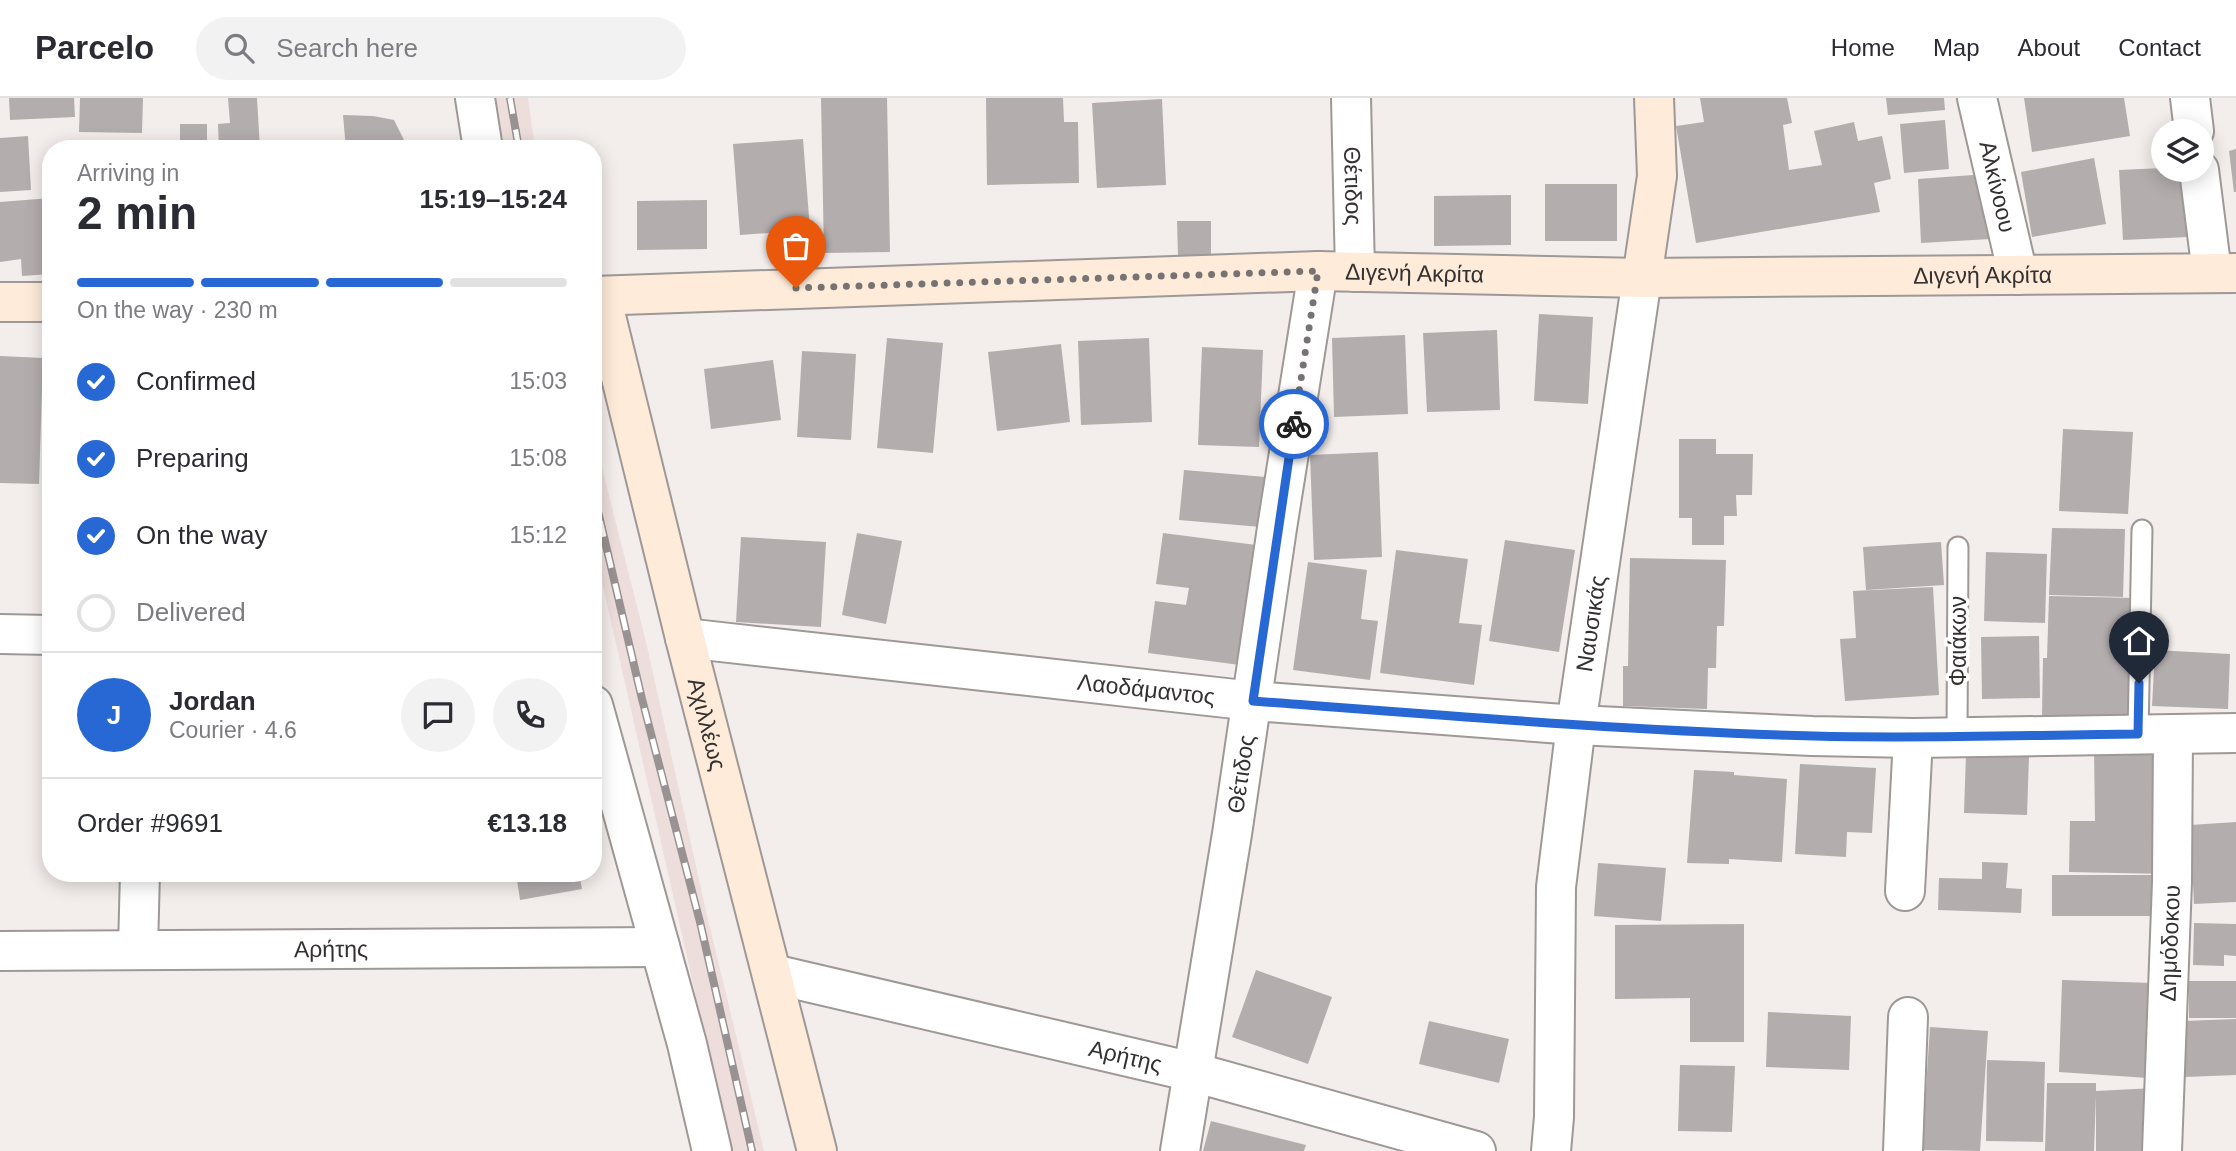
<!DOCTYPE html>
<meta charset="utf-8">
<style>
body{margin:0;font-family:Helvetica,sans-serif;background:#f2f2f3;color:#2b2b33;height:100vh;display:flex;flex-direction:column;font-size:26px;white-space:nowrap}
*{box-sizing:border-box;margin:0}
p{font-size:23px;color:#7c7c81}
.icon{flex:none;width:38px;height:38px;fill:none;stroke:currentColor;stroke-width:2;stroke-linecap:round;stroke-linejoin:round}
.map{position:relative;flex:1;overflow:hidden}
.details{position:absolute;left:42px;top:42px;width:560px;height:742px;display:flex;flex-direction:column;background:#fff;border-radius:28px;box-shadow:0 4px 18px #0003}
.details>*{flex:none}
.tools{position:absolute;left:2151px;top:21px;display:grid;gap:14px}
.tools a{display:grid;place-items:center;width:63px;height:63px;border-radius:50%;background:#fff;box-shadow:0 4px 18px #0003;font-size:35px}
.pin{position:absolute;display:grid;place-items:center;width:60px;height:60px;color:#fff;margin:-72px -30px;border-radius:50% 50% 50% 0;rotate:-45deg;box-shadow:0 0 7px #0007}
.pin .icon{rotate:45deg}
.courier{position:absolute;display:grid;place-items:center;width:70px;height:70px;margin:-35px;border:5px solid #2868d5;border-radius:50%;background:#fff;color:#222;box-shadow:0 2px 9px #0007}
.headline em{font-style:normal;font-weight:700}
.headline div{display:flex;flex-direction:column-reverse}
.headline{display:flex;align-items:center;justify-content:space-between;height:119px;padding:0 35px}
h1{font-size:46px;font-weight:700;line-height:52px}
.bar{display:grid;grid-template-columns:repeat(4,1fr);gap:10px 7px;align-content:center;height:84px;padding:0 35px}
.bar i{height:9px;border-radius:5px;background:#e1e1e2}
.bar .current{background:#2868d5}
.bar p{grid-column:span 4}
.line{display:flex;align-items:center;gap:18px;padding:0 35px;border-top:2px solid #e1e1e2}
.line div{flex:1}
.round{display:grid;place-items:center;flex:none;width:74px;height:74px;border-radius:37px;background:#f2f2f3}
ol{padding:0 35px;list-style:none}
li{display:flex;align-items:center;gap:21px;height:77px}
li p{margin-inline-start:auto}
li .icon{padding:7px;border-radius:50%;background:#2868d5;color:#fff;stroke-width:4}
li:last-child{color:#7c7c81}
li i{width:38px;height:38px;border:4px solid #e1e1e2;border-radius:50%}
header{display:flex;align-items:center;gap:42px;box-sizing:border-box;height:98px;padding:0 35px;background:#fff;border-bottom:2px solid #e1e1e2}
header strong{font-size:33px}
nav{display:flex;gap:38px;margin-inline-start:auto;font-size:24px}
.search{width:490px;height:63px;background:#f2f2f3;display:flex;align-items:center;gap:18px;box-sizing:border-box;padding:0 24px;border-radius:38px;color:#7c7c81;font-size:26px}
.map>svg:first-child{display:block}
.built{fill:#eddedb}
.building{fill:#b3adae}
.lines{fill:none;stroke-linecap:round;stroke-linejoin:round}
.lane-casing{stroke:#9e9897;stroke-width:23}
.street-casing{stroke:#9e9897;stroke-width:42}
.secondary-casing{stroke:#9e9897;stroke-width:42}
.lane{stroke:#fff;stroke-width:19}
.street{stroke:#fff;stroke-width:38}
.secondary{stroke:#feebd9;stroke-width:38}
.rail-casing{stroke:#989392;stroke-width:8}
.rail{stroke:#fff;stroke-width:5;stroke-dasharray:16;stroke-linecap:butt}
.done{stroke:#777372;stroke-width:7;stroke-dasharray:0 12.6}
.route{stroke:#2868d5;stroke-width:9}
.labels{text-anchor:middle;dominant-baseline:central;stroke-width:7;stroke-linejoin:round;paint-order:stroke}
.street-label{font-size:23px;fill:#343131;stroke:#fff}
</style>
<header>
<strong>Parcelo</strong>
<div class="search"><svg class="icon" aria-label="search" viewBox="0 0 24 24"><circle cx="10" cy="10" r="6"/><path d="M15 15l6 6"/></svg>Search here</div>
<nav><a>Home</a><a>Map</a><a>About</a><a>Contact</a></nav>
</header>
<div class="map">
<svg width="2236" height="1053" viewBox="0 0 2236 1053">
<rect width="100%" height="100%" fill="#f3edeb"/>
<g class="built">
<polygon points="495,0 528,0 535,51 504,51"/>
<polygon points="593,334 646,544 706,813 764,1053 731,1053 593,444"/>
</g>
<g class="building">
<polygon points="9,0 74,0 75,19 10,22"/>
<polygon points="80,0 143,0 142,35 79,34"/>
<polygon points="228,0 257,0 260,51 219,51 218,26 230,25"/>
<polygon points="821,0 887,0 890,154 824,155"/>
<polygon points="986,0 1063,0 1064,24 1078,24 1079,85 987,87"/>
<polygon points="1700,0 1787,0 1792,25 1783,27 1789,72 1822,67 1814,33 1854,24 1858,43 1882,38 1891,81 1874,85 1880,114 1696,145 1676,28 1704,24"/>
<polygon points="1886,0 1944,0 1945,12 1888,17"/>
<polygon points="2024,0 2124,0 2130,38 2032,54"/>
<polygon points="1162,1 1166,87 1097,90 1092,5"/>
<polygon points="343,17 373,18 394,22 406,46 438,45 438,51 346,51"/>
<polygon points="1945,22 1949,71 1904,75 1900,26"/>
<rect x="180" y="26" width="27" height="25"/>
<polygon points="28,38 31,92 0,94 0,40"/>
<polygon points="803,41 810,132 740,137 733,46"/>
<polygon points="2236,51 2236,94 2234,94 2229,53"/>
<polygon points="2094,60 2106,126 2032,139 2021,74"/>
<polygon points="2163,70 2163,72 2185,72 2188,139 2123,142 2119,72"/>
<polygon points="1987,76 1990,141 1921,145 1918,81"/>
<rect x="1545" y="86" width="72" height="57"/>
<polygon points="1511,97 1511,147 1434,148 1434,98"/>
<polygon points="51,100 51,176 22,178 21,161 0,164 0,104"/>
<polygon points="707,102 707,151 637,152 637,103"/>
<polygon points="1177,123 1211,123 1211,157 1178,158"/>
<polygon points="1539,216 1593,219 1588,306 1534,303"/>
<polygon points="1497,232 1500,312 1427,314 1423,235"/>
<polygon points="1405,237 1408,316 1334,319 1332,240"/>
<polygon points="887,240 943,245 933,355 877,350"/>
<polygon points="1149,240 1152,324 1081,327 1078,243"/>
<polygon points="1061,246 1070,324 997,333 988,254"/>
<polygon points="1202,249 1263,252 1259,349 1198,347"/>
<polygon points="802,253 856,256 851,342 797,339"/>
<polygon points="0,258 43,260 39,386 0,385"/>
<polygon points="773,262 781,322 711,331 704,271"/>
<polygon points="2063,331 2133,334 2128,416 2059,413"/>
<polygon points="1679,341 1716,341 1716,356 1753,356 1752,397 1736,397 1737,418 1724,418 1724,447 1692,447 1692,420 1679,420"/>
<polygon points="1378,354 1382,459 1314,462 1310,357"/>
<polygon points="1184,372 1266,379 1261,429 1179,422"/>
<polygon points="2052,430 2125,431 2123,499 2049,497"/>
<polygon points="857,435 902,443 886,526 842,517"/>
<polygon points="1163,435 1256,447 1240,567 1148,555 1155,503 1186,507 1189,490 1156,486"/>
<polygon points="741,439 826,444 821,529 736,524"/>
<polygon points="1505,442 1575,452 1559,554 1489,543"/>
<polygon points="1941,444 1944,487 1866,492 1863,449"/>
<polygon points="1396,452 1468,461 1459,525 1482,527 1474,587 1380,575"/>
<polygon points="1986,454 2047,456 2045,525 1984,523"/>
<polygon points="1630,460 1726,462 1724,528 1717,528 1716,570 1708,570 1707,611 1623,608 1623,568 1628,568"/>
<polygon points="1308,464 1367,472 1361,521 1378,523 1370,582 1293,572"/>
<polygon points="1933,489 1939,597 1845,603 1840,541 1856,540 1853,493"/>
<polygon points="2049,498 2135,500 2131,618 2042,617 2043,560 2047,560"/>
<polygon points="2039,538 2040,600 1982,601 1981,539"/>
<polygon points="2155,552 2230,556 2228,611 2152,608"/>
<polygon points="2166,648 2166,776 2069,774 2070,723 2095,723 2094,650"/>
<polygon points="1966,656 2029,658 2027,717 1964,715"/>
<polygon points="1800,666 1876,670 1872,735 1847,734 1846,759 1795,756"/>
<polygon points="1694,672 1734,674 1734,677 1787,681 1782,764 1729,761 1729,766 1687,765"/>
<polygon points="2236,724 2236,804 2194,806 2190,727"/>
<polygon points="1982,764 2008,765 2006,790 2022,791 2021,815 1938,812 1939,780 1982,781"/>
<polygon points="1598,765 1666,770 1661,823 1594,818"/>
<polygon points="516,775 579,775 582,791 520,802"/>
<rect x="2052" y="777" width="107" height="41"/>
<polygon points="2194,825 2236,826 2236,858 2224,857 2224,868 2193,867"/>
<polygon points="1744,826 1744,944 1690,944 1690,900 1615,901 1615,827"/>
<polygon points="1256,872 1332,899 1308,966 1232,939"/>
<polygon points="2062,882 2152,885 2148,980 2059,974"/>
<rect x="2189" y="883" width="47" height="37"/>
<polygon points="1768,914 1851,918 1849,972 1766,969"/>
<polygon points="2236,921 2236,977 2185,979 2184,923"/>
<polygon points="1429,923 1509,941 1499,985 1419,966"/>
<polygon points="1930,929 1988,933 1980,1053 1922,1052"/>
<polygon points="1987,962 2045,964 2043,1044 1986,1043"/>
<polygon points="1680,967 1735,968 1732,1034 1678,1033"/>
<polygon points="2047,985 2096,985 2096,993 2155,990 2152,1053 2096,1053 2096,997 2094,1053 2045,1053"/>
<polygon points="1211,1023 1306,1047 1304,1053 1203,1053"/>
</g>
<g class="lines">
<defs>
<g id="lane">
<polyline points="2138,636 2142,432"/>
<polyline points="1957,638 1958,449"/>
</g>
<g id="street">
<polyline points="475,0 483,51"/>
<path id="s1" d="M1351 0 1355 174"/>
<path id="s2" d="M1977 0 2018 177"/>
<polyline points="2190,0 2194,33"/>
<polyline points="2199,72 2212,175"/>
<polyline points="0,536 51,537"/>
<path id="s3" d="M685 540 1253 603 1576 627 1812 638 1913 640 2236 635"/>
<polyline points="593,607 687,946 712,1053"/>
<polyline points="1905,793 1913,640"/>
<polyline points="138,850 140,775"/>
<path id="s4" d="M0 853 660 849"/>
<path id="s5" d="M773 876 1193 974 1476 1053"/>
<path id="s6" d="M1180 1053 1232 736 1277 430 1318 173"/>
<path id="s7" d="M1551 1053 1554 1019 1556 789 1576 627 1642 180"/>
<polyline points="1903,1053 1908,919"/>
<path id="s8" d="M2162 1053 2172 784 2173 636"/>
</g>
<g id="secondary">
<polyline points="1642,180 1657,78 1654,0"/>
<path id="s9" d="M593 198 1318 173 1642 180 2236 175"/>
<path id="s10" d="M601 198 685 540 817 1053"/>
<polyline points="0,204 51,204"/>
</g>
</defs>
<use href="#lane" class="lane-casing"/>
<use href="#street" class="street-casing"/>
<use href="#secondary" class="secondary-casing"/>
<use href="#lane" class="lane"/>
<use href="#street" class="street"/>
<use href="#secondary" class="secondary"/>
<defs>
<g id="rail">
<polyline points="510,0 519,51"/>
<polyline points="593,392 642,601 700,824 752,1053"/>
</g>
</defs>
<use href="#rail" class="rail-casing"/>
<use href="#rail" class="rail"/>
</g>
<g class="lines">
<polyline class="done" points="796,190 1318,173 1294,326"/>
<path class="route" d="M1294 326 1253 603C1440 617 1627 633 1814 638 1922 641 2030 637 2138 636L2139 585"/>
</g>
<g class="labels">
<g class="street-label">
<text stroke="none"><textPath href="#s1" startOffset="88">Θέτιδος</textPath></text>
<text stroke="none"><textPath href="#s2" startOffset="91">Αλκίνοου</textPath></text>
<text stroke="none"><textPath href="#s9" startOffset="822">Διγενή Ακρίτα</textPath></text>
<text stroke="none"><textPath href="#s9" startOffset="1390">Διγενή Ακρίτα</textPath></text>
<text stroke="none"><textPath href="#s7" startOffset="530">Ναυσικάς</textPath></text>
<text transform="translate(1958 543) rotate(-90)">Φαιάκων</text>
<text stroke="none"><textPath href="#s3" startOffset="464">Λαοδάμαντος</textPath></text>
<text stroke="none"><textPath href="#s10" startOffset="441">Αχιλλέως</textPath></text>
<text stroke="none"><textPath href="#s6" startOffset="382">Θέτιδος</textPath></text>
<text stroke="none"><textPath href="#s8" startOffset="208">Δημόδοκου</textPath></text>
<text stroke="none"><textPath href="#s4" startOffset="331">Αρήτης</textPath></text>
<text stroke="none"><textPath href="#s5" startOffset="362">Αρήτης</textPath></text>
</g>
</g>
</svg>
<div class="tools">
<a><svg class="icon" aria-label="layers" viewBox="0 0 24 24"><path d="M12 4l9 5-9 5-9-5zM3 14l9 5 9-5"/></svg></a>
</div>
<div class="pin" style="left:796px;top:190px;background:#ea580c"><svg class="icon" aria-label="bag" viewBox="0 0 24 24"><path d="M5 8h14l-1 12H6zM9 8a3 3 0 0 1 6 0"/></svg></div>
<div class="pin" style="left:2139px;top:585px;background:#1f2937"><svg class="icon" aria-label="home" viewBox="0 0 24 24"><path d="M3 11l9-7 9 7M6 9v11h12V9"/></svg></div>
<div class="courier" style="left:1294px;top:326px"><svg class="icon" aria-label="bike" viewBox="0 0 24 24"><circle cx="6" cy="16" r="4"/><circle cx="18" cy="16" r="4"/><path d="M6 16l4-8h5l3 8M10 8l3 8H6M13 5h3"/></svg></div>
<section class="details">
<div class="headline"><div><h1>2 min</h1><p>Arriving in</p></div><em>15:19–15:24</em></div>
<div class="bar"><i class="current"></i><i class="current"></i><i class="current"></i><i></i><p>On the way · 230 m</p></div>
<ol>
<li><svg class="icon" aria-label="check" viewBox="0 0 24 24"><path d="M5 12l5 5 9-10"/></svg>Confirmed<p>15:03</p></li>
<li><svg class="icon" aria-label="check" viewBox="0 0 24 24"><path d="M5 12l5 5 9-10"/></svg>Preparing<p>15:08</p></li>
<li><svg class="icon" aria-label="check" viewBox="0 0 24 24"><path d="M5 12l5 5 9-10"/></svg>On the way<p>15:12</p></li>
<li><i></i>Delivered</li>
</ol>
<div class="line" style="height:126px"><b class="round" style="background:#2868d5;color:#fff">J</b><div><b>Jordan</b><p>Courier · 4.6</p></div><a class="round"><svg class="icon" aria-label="chat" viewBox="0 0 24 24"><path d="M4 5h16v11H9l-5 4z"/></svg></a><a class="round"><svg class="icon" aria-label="phone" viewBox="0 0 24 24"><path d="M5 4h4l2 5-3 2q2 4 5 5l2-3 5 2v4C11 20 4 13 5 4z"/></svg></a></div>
<div class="line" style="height:91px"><div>Order #9691</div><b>€13.18</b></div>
</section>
</div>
